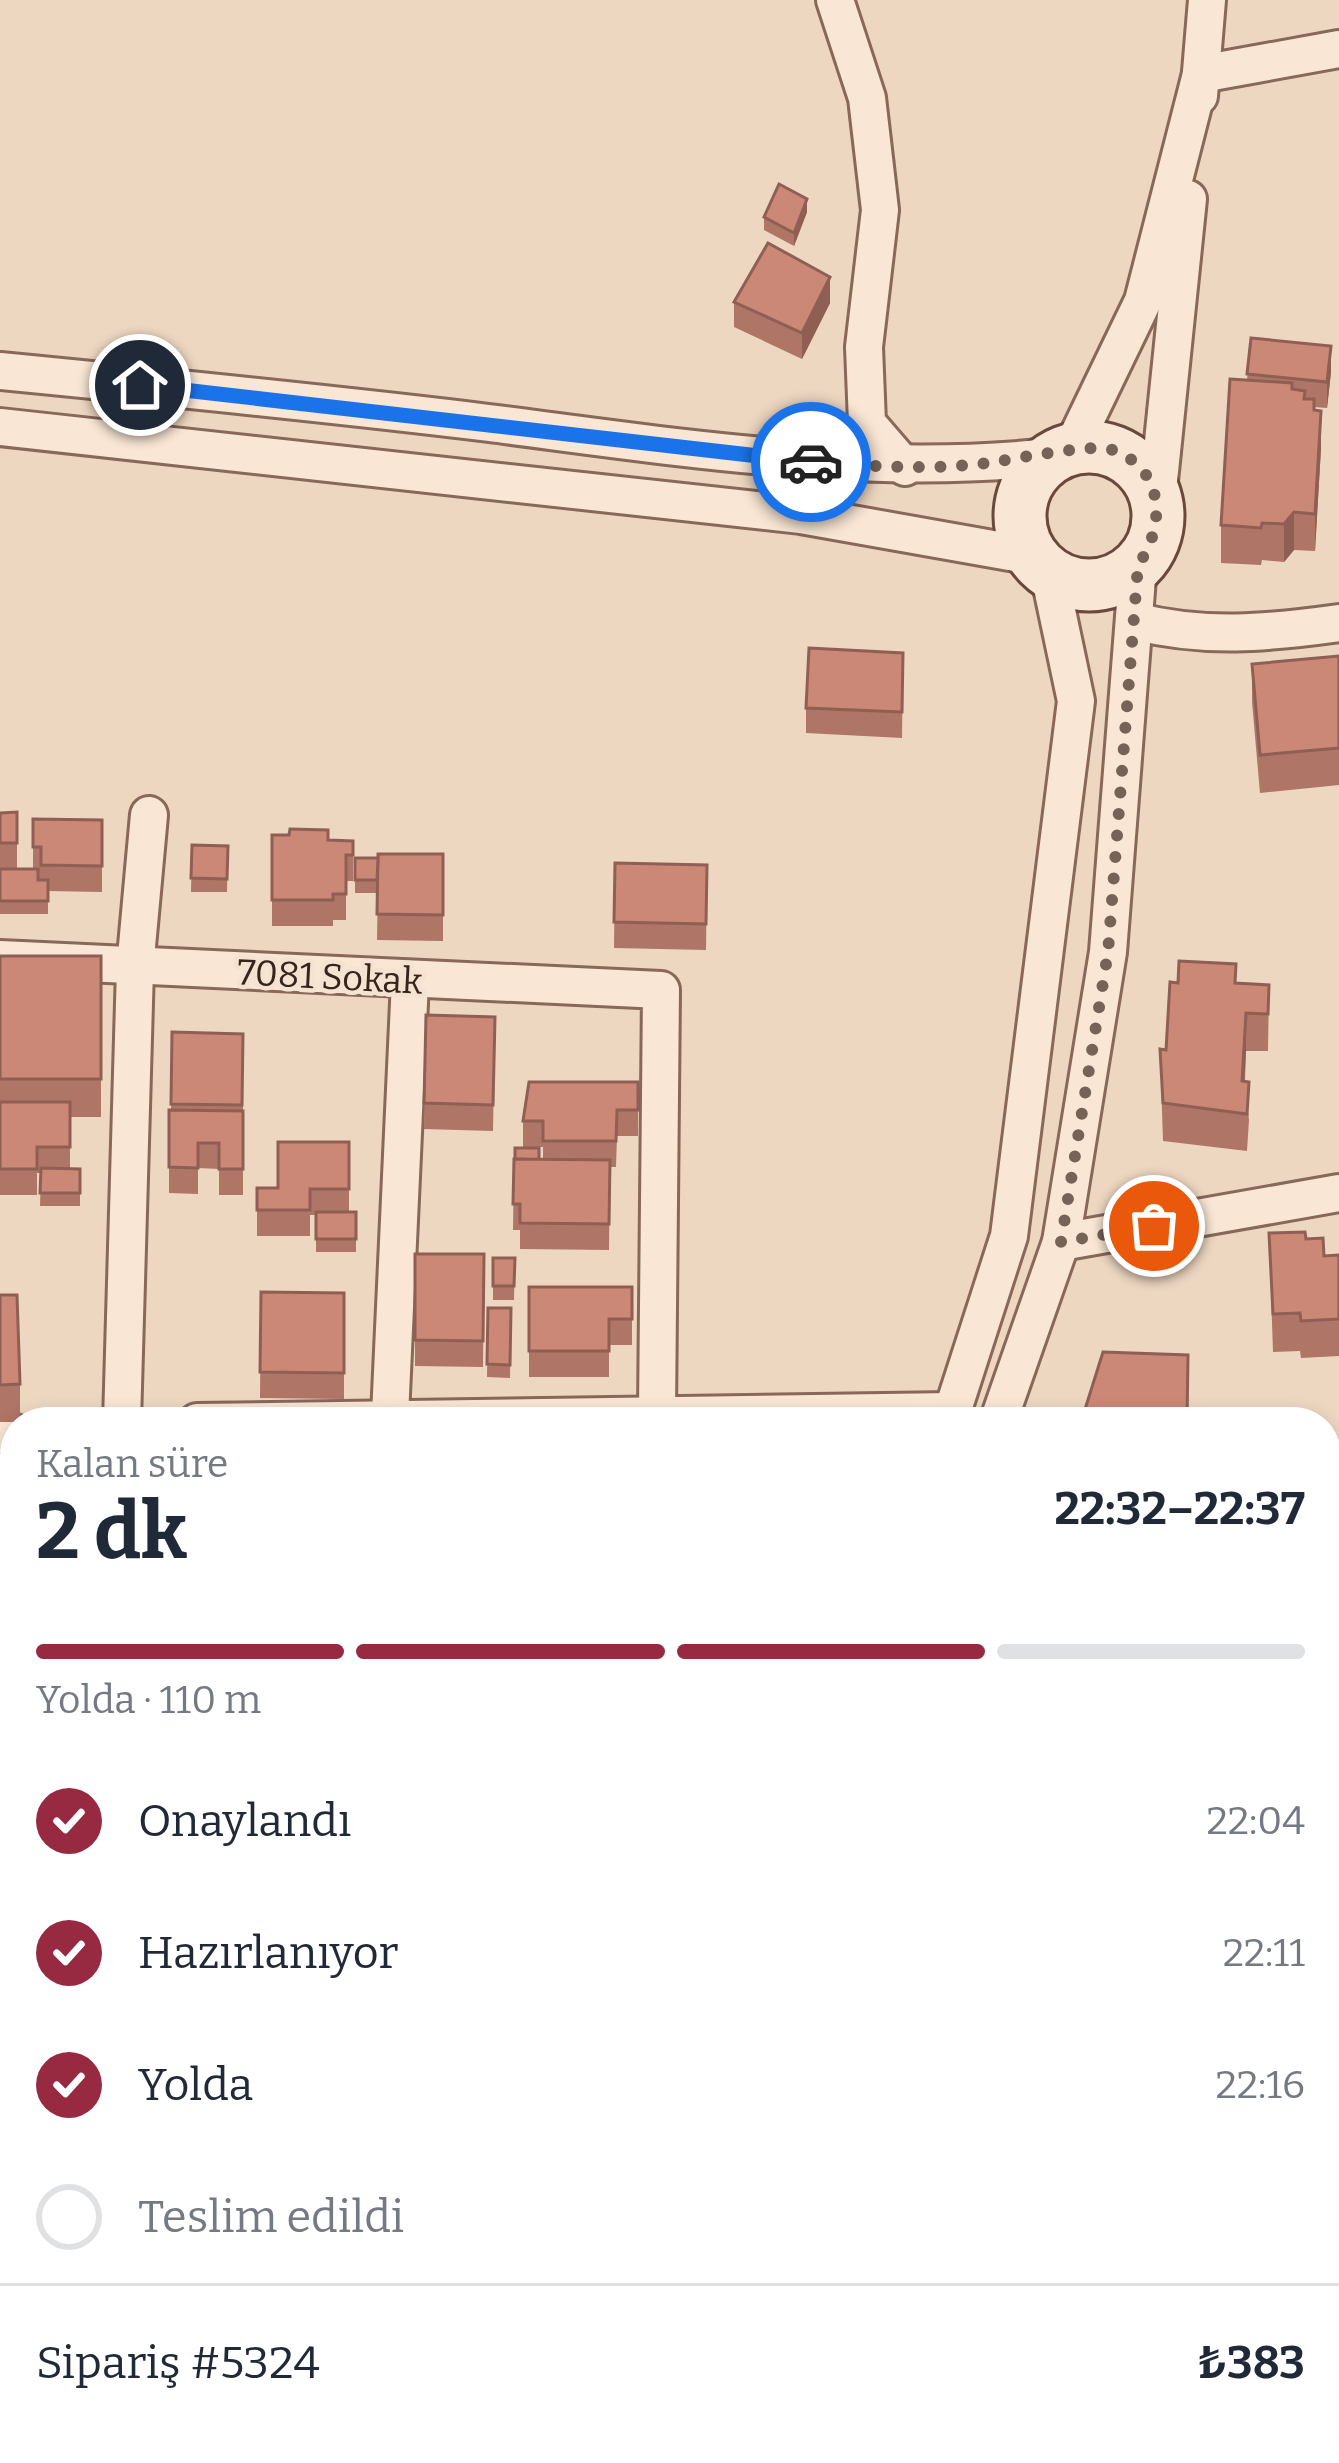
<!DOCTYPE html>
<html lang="tr">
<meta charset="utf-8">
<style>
body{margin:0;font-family:Bitter,serif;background:#f2f2f3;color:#1f2937;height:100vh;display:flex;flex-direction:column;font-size:45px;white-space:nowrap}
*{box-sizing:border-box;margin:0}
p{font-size:39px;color:#747a83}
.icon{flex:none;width:66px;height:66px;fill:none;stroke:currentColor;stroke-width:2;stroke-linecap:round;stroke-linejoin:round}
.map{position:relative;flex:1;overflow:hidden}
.panel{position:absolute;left:0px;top:1407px;width:1341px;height:1056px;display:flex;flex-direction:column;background:#fff;border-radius:48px 48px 0 0;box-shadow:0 6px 18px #0003}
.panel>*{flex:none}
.pin{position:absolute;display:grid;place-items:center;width:102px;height:102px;color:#fff;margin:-51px;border:6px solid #fff;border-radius:50%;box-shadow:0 3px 12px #0007}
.courier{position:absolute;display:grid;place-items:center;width:120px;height:120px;margin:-60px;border:9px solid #1a73e8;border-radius:50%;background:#fff;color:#222;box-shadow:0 3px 15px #0007}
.headline em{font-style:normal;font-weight:700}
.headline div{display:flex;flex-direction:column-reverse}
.headline{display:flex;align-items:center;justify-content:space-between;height:204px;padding:0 36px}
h1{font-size:78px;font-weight:700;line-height:90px}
.bar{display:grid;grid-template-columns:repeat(4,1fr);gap:18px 12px;align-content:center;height:144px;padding:0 36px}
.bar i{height:15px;border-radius:9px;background:#e0e1e3}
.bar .active{background:#972941}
.bar p{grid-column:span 4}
.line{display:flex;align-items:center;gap:30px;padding:0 36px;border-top:3px solid #e0e1e3}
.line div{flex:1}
ol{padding:0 36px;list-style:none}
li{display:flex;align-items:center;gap:36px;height:132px}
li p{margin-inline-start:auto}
li .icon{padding:12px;border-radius:50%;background:#972941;color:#fff;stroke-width:4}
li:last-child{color:#747a83}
li i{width:66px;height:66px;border:6px solid #e0e1e3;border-radius:50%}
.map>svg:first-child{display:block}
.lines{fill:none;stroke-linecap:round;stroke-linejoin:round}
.lane-casing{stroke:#876859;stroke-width:24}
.street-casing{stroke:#876859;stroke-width:42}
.secondary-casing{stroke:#69493c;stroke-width:57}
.lane{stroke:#f9e6d4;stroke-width:18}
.street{stroke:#f9e6d4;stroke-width:36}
.secondary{stroke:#f9e6d4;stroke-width:51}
.wall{fill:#af7566}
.shaded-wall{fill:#8f5f53}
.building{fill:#c87;stroke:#8f5f53;stroke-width:3}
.done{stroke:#776356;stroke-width:12;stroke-dasharray:0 21.6}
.route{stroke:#1a73e8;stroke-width:15}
.labels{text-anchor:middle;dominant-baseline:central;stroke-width:9;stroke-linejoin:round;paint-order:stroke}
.street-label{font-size:36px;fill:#37241d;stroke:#f5e3d1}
</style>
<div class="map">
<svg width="1339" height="2463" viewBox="0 0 1339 2463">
<rect width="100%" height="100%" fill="#eed7c1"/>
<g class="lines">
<defs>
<polyline id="lane" points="1326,2262 1339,2280"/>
<g id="street">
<polyline points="835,0 867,98 880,210 864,347 867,423 905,467"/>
<polyline points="1199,96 1207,0"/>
<path d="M0 371C163 387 326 403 489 423 677 447 861 477 1051 457"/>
<polyline points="0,427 801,515 1032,556"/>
<polyline points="1072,448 1143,301 1201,74 1339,49"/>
<polyline points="1157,500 1188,199"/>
<path d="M1134 621C1205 639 1267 633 1339 623"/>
<polyline points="0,959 661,990 657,1413"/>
<polyline points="1061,1242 1339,1193"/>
<polyline points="390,1416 410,981"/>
<polyline points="122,1422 135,968 149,815"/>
<polyline points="197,1422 953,1411"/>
<polyline points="949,1422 1009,1236 1076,701 1049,573"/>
<polyline points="998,1422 1061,1242 1108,952 1138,565"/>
<polyline points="0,1434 15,1433"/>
<polyline points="1326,2238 1339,2233"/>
<polyline points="588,2463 589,2448"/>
</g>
<g id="secondary">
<circle cx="1089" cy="516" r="69"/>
<polyline points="1326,1765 1339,1762"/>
<polyline points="1326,1860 1339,1856"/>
<polyline points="0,1995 15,1994"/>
<polyline points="0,2086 15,2085"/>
<polyline points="819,2448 820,2463"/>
<polyline points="961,2448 963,2463"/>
</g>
</defs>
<use href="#lane" class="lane-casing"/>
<use href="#street" class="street-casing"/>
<use href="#secondary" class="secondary-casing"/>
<use href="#lane" class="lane"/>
<use href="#street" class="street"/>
<use href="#secondary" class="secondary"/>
</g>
<g class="wall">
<polygon points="807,212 794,246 764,230 764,217"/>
<polygon points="734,302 830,303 802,359 734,327"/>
<polygon points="1251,338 1331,372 1327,408 1314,407 1321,448 1315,551 1294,550 1284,562 1262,560 1261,565 1221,563 1221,525 1247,380"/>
<polygon points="903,653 902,738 806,733 806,708"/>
<polygon points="1339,656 1339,785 1260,793 1252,702 1252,664"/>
<polygon points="17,812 17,869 0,869 0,813"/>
<polygon points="33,819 102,820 102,892 48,891 48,914 0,914 0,869 33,869"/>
<polygon points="272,835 353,841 353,881 346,881 346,920 333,920 333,926 272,926"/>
<polygon points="192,845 228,846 227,892 191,892"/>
<polygon points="443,854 443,941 377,940 378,879 377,893 355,893 355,858"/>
<polygon points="615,863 707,865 706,950 614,948"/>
<polygon points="0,956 101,956 101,1117 70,1117 70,1168 80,1169 80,1206 40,1206 41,1173 37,1173 37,1195 0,1195"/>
<polygon points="1178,983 1269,985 1268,1051 1246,1051 1245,1082 1249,1120 1247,1151 1163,1141 1160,1049 1166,1050"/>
<polygon points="426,1015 495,1017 493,1131 424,1129"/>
<polygon points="172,1032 243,1034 243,1195 219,1195 219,1169 198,1168 198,1194 169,1193 169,1110 171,1110"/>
<polygon points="638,1082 638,1136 617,1136 616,1167 610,1167 609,1250 520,1249 520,1230 513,1230 514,1159 543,1160 543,1147 523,1147 523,1121"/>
<polygon points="349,1142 349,1212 356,1212 356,1252 316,1252 316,1215 310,1215 310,1236 257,1236 257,1188 278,1188"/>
<polygon points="1269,1233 1306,1239 1324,1256 1339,1255 1339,1356 1301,1358 1300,1351 1273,1352"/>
<polygon points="415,1254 484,1254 483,1367 415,1366"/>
<polygon points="493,1258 515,1258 514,1300 493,1300"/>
<polygon points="529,1287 632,1287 632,1345 609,1345 609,1377 529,1377"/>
<polygon points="261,1292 344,1293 344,1399 260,1398"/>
<polygon points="0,1295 20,1384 20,1422 0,1422"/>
<polygon points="488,1308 511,1308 510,1378 487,1377"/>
<polygon points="1326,1921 1337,1979 1339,1978 1339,2193 1326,2172"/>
<polygon points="0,2183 13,2221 9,2403 15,2448 262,2448 263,2463 0,2463"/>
</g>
<g class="shaded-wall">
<polygon points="807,199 807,212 794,246 794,233"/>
<polygon points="830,277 830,303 802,359 802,333"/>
<polygon points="1331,346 1331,372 1327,408 1327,382"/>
<polygon points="1321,411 1321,448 1315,551 1315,514"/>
<polygon points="1294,512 1294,550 1284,562 1284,524"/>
<polygon points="1246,1013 1246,1051 1242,1119 1242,1081"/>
</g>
<g class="building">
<polygon points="779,184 807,199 794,233 764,217"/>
<polygon points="768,243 830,277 802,333 734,302"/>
<polygon points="1251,338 1331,346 1327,382 1247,374"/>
<polygon points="1230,379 1292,383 1292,389 1305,391 1304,399 1314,399 1314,410 1321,411 1315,514 1294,512 1284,524 1262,523 1261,528 1221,525"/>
<polygon points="809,648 903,653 902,712 806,708"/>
<polygon points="1339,656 1339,748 1260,755 1252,664"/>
<polygon points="17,812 17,843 0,843 0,813"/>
<polygon points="33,819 102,820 102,866 41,865 41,847 33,847"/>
<polygon points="290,829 328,830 328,840 353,841 353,855 346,855 346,894 333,894 333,900 272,900 272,835 289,835"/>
<polygon points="192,845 228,846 227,879 191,878"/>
<polygon points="378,854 443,854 443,915 377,914"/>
<polygon points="355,858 378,858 377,880 355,880"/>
<polygon points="615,863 707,865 706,924 614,922"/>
<polygon points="0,869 38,869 38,880 48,880 48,901 0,901"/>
<rect x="0" y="956" width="101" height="123"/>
<polygon points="1179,961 1236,964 1235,983 1269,985 1268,1014 1246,1013 1242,1081 1249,1082 1247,1114 1163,1103 1160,1049 1166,1050 1170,982 1178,983"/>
<polygon points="426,1015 495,1017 493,1105 424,1103"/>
<polygon points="172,1032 243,1034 242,1105 171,1104"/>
<polygon points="529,1082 638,1082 638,1110 617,1110 616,1141 543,1141 543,1121 523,1121"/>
<polygon points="0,1102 70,1102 70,1147 37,1147 37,1169 0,1169"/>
<polygon points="169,1110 243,1111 243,1169 219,1169 219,1143 198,1143 198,1168 169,1167"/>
<polygon points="278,1142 349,1142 349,1189 310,1189 310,1210 257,1210 257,1188 278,1188"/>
<polygon points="515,1148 539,1148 539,1160 515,1159"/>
<polygon points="514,1159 610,1160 609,1224 520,1223 520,1204 513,1204"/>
<polygon points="41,1168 80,1169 80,1193 40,1193"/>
<rect x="316" y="1212" width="40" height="27"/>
<polygon points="1305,1232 1306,1239 1323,1238 1324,1256 1339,1255 1339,1319 1301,1321 1300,1313 1273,1314 1269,1233"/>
<polygon points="415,1254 484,1254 483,1341 415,1340"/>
<polygon points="493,1258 515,1258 514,1286 493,1286"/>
<polygon points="529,1287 632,1287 632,1319 609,1319 609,1351 529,1351"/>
<polygon points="261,1292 344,1293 344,1373 260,1372"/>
<polygon points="0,1295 17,1295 20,1384 0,1385"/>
<polygon points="488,1308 511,1308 510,1365 487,1364"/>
<polygon points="1103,1352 1188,1355 1187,1422 1081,1422"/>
<polygon points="1335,1919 1337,1979 1339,1978 1339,2145 1326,2124 1326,1921"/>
<polygon points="0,2183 13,2183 9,2370 0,2370"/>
<polygon points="15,2402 15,2448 201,2448 204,2463 0,2463 0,2403"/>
<polygon points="1326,2435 1339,2435 1339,2463 1132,2463 1131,2448 1326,2448"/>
<polygon points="220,2448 262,2448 263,2463 222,2463"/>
<polygon points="293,2448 575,2448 575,2463 294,2463"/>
<polygon points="602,2448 738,2448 740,2463 601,2463"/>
</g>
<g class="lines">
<path class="done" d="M811 462C863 465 916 470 968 465 1002 463 1088 442 1113 450 1165 469 1166 526 1138 565L1108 952 1061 1242 1154 1226"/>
<polyline class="route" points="140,385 811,462"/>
</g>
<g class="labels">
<g class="street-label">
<text transform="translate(330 977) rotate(3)">7081 Sokak</text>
</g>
</g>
</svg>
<div class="pin" style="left:1154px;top:1226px;background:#ea580c"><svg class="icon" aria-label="bag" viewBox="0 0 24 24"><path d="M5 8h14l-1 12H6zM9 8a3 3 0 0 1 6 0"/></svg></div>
<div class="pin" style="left:140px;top:385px;background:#1f2937"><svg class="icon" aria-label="home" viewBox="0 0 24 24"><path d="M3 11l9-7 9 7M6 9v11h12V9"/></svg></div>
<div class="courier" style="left:811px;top:462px"><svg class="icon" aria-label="car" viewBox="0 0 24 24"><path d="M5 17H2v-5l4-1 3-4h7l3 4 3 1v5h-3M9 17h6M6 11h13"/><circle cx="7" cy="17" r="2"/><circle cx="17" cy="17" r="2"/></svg></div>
<section class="panel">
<div class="headline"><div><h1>2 dk</h1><p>Kalan süre</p></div><em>22:32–22:37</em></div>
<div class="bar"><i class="active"></i><i class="active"></i><i class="active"></i><i></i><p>Yolda · 110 m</p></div>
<ol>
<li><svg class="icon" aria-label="check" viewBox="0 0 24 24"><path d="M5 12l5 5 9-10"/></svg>Onaylandı<p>22:04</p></li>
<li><svg class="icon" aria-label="check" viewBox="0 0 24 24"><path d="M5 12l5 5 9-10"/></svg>Hazırlanıyor<p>22:11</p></li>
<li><svg class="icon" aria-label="check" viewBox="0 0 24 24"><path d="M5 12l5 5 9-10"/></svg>Yolda<p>22:16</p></li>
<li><i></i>Teslim edildi</li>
</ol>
<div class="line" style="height:156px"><div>Sipariş #5324</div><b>₺383</b></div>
</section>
</div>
